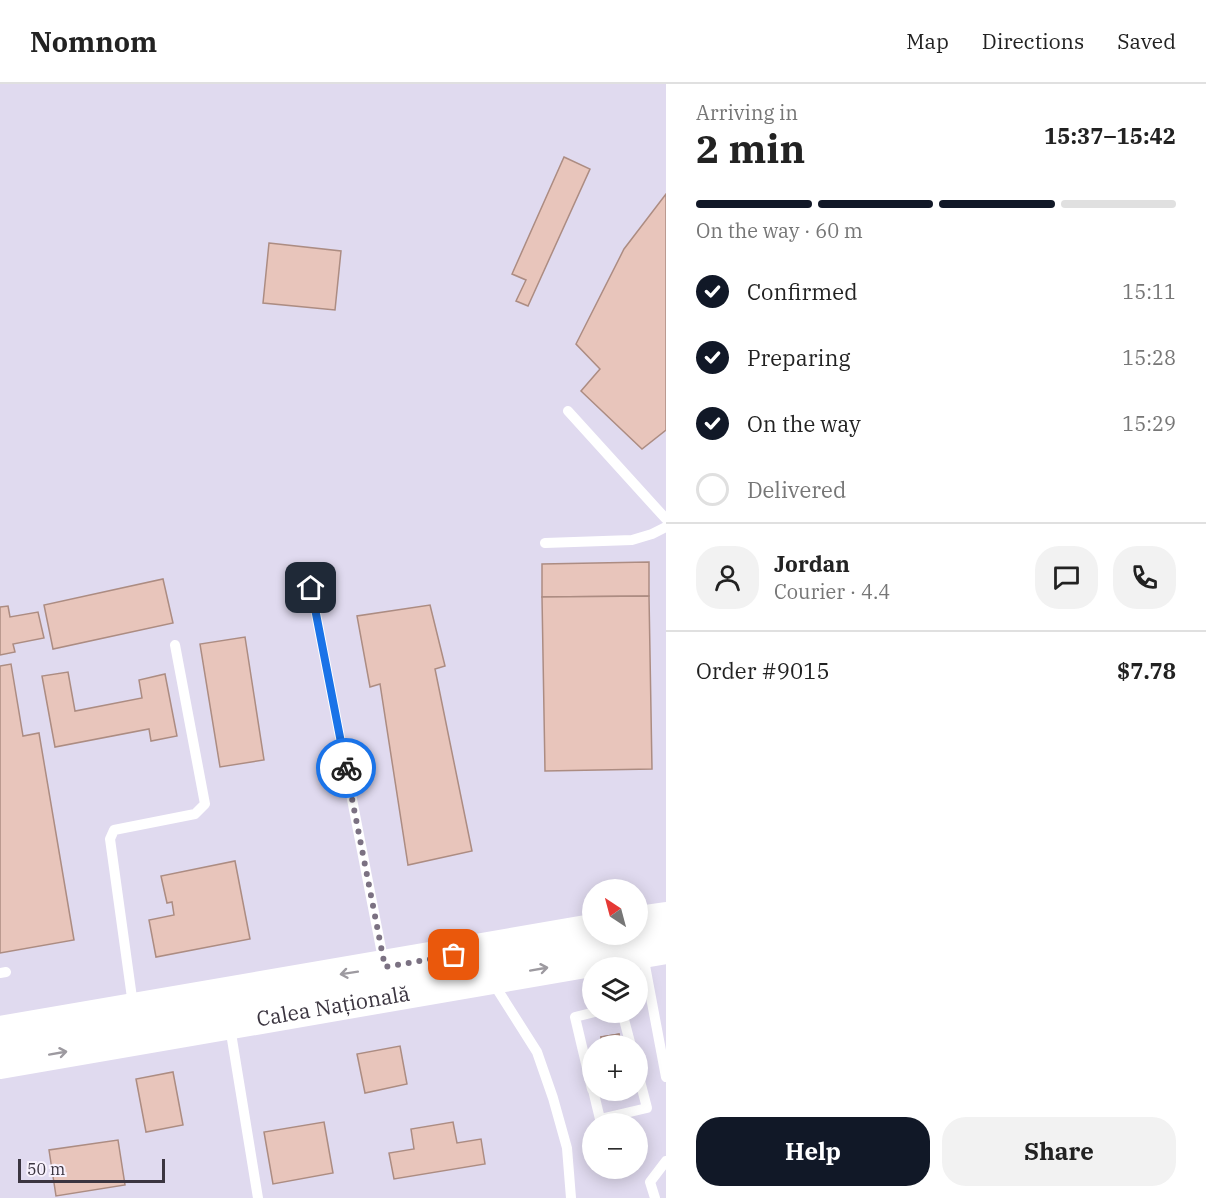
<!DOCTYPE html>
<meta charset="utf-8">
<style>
body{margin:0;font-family:"IBM Plex Serif",serif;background:#f2f2f2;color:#222;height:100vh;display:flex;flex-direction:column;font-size:22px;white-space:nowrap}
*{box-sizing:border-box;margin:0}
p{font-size:20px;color:#767676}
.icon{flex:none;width:33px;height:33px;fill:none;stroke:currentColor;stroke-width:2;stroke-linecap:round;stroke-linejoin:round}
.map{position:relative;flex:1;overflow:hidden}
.details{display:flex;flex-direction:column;background:#fff;width:540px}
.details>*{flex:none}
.needle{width:39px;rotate:324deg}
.controls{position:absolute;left:582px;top:795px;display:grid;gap:12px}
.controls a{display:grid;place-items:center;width:66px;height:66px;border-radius:50%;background:#fff;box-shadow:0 3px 15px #0003;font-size:30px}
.scale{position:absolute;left:18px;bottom:15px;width:147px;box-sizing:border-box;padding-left:6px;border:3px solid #3b3540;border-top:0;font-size:16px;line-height:21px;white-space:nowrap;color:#3b3540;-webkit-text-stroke:4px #f8f2fd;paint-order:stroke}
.pin{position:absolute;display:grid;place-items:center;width:51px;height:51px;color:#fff;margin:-26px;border-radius:12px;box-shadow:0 3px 9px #0006}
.courier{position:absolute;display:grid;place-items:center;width:60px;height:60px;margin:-30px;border:4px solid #1a73e8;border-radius:50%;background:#fff;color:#222;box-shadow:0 2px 8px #0007}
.overview em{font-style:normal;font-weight:800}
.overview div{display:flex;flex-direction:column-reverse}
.overview{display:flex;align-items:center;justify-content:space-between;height:102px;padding:0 30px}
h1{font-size:39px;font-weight:800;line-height:45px}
.bar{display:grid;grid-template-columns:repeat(4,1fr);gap:9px 6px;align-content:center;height:72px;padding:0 30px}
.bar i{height:8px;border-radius:4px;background:#e0e0e0}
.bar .active{background:#111827}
.bar p{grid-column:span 4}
.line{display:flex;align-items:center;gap:15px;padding:0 30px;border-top:2px solid #e0e0e0}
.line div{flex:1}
.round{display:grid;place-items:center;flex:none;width:63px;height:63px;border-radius:24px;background:#f2f2f2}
ol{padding:0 30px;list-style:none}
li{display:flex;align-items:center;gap:18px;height:66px}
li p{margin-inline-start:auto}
li .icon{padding:6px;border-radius:50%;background:#111827;color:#fff;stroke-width:4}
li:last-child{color:#767676}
li i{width:33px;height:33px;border:3px solid #e0e0e0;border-radius:50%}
.primary-button{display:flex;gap:12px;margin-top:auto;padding:12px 30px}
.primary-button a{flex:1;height:69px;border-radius:24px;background:#111827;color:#fff;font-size:24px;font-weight:800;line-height:69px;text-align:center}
.primary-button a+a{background:#f2f2f2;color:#222}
header{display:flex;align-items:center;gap:36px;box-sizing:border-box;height:84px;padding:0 30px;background:#fff;border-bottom:2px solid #e0e0e0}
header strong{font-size:28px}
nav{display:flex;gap:33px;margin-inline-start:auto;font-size:21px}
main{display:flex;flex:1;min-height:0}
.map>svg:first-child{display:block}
.industrial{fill:#e0daef;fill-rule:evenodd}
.building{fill:#e8c5bb;stroke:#ac8c82;stroke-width:1.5}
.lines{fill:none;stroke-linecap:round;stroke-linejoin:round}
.service{stroke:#fff;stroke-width:10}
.primary{stroke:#fff;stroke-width:32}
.oneway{stroke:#9d9aa0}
.done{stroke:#7b7182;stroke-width:6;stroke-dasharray:0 10.8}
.route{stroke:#1a73e8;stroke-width:8}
.labels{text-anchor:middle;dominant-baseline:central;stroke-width:5;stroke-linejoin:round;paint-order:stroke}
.street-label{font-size:21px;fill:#3b3540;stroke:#f8f2fd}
</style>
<header>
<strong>Nomnom</strong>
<nav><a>Map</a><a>Directions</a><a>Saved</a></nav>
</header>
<main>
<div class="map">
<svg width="666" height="1114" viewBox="0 0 666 1114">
<rect width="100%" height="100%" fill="#f1e0fc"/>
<path class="industrial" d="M0 0H666V1114H0ZM592 806H638V850H592ZM592 884H638V928H592ZM592 962H638V1006H592ZM592 1040H638V1084H592Z"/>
<g class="building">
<polygon points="564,73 590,85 528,222 516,217 526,196 512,190"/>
<polygon points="666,110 666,346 642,365 581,307 600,285 576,260 624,165"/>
<polygon points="269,159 341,167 335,226 263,219"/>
<polygon points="649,478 649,512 542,513 542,480"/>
<polygon points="163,495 173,539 53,565 44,521"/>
<polygon points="649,512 652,685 545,687 542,513"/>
<polygon points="430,521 445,582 435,585 472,767 408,781 380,600 370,603 357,532"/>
<polygon points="8,522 10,533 38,528 44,554 13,560 15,568 0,571 0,523"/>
<polygon points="245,553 264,676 220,683 200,560"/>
<polygon points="11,580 23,652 39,649 74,856 0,869 0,582"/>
<polygon points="68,588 75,627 142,614 139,596 165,590 177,652 151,657 149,645 55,663 42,592"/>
<polygon points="235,777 250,855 156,873 149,836 174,831 172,818 167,819 161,792"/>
<polygon points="619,950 621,962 602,962 601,953"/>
<polygon points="619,950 620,954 601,957 601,953"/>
<polygon points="400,962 407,1000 365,1009 357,970"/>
<polygon points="173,988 183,1041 146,1048 136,995"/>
<polygon points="324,1038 333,1089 273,1100 264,1048"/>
<polygon points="453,1038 457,1059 481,1055 485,1080 394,1095 389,1069 414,1065 411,1045"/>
<polygon points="118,1056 125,1101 56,1112 49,1066"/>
</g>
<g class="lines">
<g class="service">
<polyline points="568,327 666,435"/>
<polyline points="545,459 632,456 652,450 666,443"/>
<polyline points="311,504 384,880"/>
<polyline points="643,871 666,993"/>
<polyline points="0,889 6,888"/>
<polyline points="492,897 537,968 553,1014 567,1064 571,1114"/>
<polyline points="133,921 110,755 114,746 195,730 205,720 175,561"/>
<polyline points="622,928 631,962"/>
<polyline points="230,943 258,1114"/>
<polyline points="592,1005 575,933 595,928"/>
<polyline points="593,1006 600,1035 647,1024 638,989"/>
<polyline points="655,1114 650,1098 666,1077"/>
</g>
<g class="primary">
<polyline points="638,838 666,834"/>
<polyline points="0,948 592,846"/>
<path id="s1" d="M0 979 666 864"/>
</g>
</g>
<defs><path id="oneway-shaft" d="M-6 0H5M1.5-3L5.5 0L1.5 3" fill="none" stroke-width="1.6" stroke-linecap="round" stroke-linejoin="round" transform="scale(1.5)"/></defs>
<g class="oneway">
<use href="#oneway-shaft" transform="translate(539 885) rotate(-10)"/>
<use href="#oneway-shaft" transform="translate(349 889) rotate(171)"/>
<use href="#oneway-shaft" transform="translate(58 969) rotate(-10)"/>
</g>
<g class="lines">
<polyline class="done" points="346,684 385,883 454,871"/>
<polyline class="route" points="311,504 346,684"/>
</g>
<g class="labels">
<g class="street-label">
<text stroke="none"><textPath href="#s1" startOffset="338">Calea Națională</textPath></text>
</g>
</g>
</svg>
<div class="controls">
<a><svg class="needle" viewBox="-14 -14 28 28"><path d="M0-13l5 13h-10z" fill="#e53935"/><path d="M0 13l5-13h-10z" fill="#767676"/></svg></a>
<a><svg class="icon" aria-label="layers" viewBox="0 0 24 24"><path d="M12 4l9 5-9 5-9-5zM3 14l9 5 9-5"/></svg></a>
<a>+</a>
<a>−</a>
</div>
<div class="scale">50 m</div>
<div class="pin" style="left:454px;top:871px;background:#ea580c"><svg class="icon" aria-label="bag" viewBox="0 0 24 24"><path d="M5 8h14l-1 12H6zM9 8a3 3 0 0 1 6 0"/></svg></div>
<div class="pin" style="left:311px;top:504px;background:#1f2937"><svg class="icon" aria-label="home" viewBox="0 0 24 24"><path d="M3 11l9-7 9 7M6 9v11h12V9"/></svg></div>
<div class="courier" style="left:346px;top:684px"><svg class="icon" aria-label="bike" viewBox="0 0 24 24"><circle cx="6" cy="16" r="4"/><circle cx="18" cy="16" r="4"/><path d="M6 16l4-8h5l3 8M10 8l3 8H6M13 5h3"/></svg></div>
</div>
<section class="details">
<div class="overview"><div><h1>2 min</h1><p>Arriving in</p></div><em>15:37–15:42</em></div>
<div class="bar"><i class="active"></i><i class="active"></i><i class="active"></i><i></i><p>On the way · 60 m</p></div>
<ol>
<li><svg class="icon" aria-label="check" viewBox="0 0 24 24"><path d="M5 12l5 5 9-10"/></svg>Confirmed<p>15:11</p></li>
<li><svg class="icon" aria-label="check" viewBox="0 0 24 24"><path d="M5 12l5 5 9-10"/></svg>Preparing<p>15:28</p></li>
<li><svg class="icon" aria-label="check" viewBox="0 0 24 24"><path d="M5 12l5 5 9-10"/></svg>On the way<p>15:29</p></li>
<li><i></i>Delivered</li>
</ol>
<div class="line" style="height:108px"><a class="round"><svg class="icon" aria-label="person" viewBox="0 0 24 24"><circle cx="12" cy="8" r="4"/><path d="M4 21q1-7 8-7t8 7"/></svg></a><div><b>Jordan</b><p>Courier · 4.4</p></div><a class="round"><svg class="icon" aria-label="chat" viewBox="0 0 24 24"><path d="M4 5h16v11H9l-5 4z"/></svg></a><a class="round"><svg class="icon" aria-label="phone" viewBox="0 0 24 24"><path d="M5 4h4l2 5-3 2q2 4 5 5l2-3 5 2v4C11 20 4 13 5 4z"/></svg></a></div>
<div class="line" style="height:78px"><div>Order #9015</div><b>$7.78</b></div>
<div class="primary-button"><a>Help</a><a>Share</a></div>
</section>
</main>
